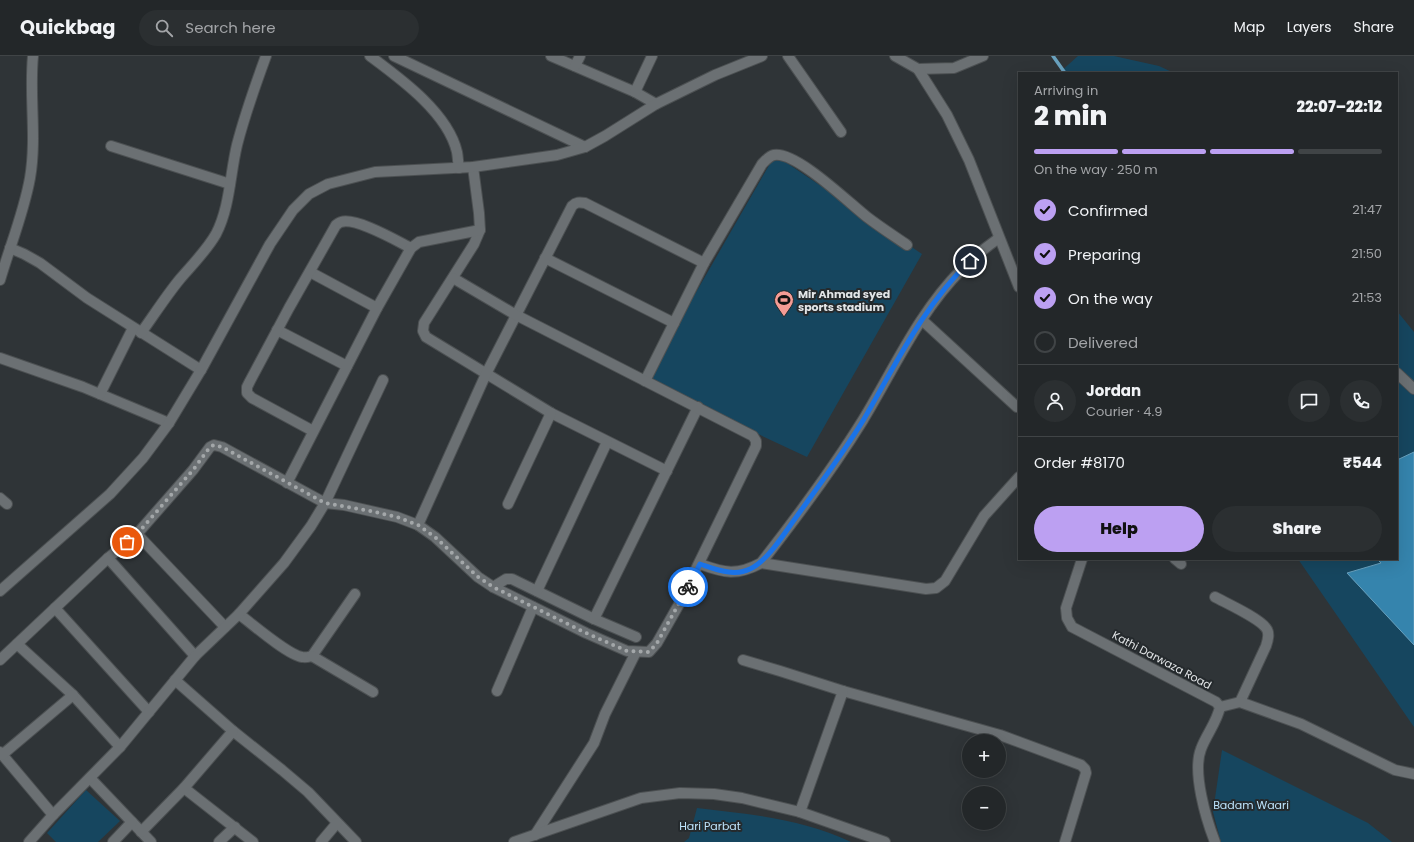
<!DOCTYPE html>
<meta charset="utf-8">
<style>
body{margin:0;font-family:Poppins,sans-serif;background:#2b2f31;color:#f1f3f6;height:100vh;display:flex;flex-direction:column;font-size:15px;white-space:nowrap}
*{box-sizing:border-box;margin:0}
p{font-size:13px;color:#a3a5a8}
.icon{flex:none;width:22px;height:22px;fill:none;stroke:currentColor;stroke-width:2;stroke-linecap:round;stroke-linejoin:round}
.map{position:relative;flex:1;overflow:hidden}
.panel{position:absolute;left:1018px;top:16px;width:380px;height:488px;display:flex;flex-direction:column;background:#232729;border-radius:0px;box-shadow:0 4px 16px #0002,0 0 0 1px #404446}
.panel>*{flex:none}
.controls{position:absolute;left:962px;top:678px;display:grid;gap:8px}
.controls a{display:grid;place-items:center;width:44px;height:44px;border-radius:50%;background:#232729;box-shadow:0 4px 16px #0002,0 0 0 1px #404446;font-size:20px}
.pin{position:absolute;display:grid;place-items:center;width:34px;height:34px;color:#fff;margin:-17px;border:2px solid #fff;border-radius:50%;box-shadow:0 1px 4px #0007}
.courier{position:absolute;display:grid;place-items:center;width:40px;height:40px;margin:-20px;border:3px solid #1a73e8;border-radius:50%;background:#fff;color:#222;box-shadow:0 1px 5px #0007}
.head em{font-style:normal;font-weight:800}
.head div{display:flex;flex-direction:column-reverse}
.head{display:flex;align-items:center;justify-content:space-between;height:68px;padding:0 16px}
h1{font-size:26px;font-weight:800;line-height:30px}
.bar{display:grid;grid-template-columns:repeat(4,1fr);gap:6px 4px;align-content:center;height:48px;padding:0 16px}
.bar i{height:5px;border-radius:3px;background:#404446}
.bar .active{background:#bca0f2}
.bar p{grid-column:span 4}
.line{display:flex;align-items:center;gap:10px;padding:0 16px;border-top:1px solid #404446}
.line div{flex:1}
.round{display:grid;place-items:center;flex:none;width:42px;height:42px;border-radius:21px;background:#2b2f31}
ol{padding:0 16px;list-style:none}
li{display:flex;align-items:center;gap:12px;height:44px}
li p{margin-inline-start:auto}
li .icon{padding:4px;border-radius:50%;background:#bca0f2;color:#111;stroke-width:4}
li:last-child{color:#a3a5a8}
li i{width:22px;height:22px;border:2px solid #404446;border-radius:50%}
.primary-button{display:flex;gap:8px;margin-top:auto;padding:8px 16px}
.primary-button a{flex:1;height:46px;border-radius:24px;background:#bca0f2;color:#111;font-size:16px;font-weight:800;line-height:46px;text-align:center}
.primary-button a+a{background:#2b2f31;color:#f1f3f6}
header{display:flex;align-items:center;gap:24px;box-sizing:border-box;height:56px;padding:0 20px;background:#232729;border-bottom:1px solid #404446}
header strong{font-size:19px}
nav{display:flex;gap:22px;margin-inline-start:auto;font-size:14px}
.search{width:280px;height:36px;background:#2b2f31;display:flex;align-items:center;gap:10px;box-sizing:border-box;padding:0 14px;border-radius:22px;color:#a3a5a8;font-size:15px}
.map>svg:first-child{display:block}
.green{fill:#16465f}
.water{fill:#3584ad;stroke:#69a1be}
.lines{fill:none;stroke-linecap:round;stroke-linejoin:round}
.stream{stroke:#69a1be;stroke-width:3.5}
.minor-casing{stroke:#4c5052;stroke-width:12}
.minor{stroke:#6b7073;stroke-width:10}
.done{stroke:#a3a7a9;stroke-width:4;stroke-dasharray:0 7.2}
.route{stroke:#1a73e8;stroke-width:5}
.labels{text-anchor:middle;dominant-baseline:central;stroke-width:4;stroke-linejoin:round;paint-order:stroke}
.poi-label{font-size:11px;font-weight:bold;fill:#e2e5e7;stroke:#252a2d;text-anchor:start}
.street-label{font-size:11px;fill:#e2e5e7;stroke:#252a2d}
.park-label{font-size:11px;fill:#bde3fb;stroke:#252a2d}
</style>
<header>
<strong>Quickbag</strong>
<div class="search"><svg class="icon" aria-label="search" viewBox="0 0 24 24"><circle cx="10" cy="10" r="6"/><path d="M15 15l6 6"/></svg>Search here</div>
<nav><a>Map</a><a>Layers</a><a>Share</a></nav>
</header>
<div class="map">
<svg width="1414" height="786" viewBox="0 0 1414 786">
<rect width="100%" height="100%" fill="#2f3437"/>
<g class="green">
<polygon points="1078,0 1114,0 1159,10 1174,17 1059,17"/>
<polygon points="775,99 922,198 807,401 645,325"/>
<polygon points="1397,255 1414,276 1414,671 1298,503 1397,503"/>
<polygon points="1222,694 1368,767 1392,786 1221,786 1213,756"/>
<polygon points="86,734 120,765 98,786 56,786 47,777"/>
<path d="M697 752C749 758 803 763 851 786H684L689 782Z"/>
</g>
<polygon class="water" points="1414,396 1414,589 1347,517 1381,507 1377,503 1397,503 1397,404"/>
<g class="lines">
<polyline class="stream" points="1053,0 1065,17"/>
<defs>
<g id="minor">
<path d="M370 0C401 23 448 57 457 96 458 101 458 107 459 112"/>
<polyline points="394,0 585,91"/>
<polyline points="551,0 635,36 656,48"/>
<polyline points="788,0 841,76"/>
<polyline points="895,0 918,13 954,12 983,0"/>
<polyline points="575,10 580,0"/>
<polyline points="918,13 947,59 969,104 1019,231"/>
<polyline points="635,36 652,0"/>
<polyline points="111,90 230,128"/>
<polyline points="473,111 479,157 480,174 474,188 424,267 423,275 426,281 551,357 667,415"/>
<polyline points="10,192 24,198 40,207 87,242 201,314"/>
<polyline points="545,202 674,267"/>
<polyline points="310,216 377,252"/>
<path d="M0 224C10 190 24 156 30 122 37 81 29 40 33 0"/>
<polyline points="922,264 1017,351"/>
<polyline points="277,274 347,310"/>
<path d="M141 277C154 259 166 240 180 223 192 209 207 194 216 178 230 151 230 118 237 89 245 58 255 30 266 0"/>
<polyline points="0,302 83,331 169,367"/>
<polyline points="1397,317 1414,333"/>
<path d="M645 325 704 207 762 108C765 105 769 100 774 99 796 95 849 147 867 161 880 171 894 180 907 189"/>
<polyline points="100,338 133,272"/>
<path d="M313 375 252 342 247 337V331L250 325 289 252 336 169C336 169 340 166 341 166 356 161 397 185 411 192"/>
<polyline points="287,427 377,252 411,192 419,186 480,174"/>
<polyline points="0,442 7,448"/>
<polyline points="508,448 551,357"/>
<path d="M418 469 486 318 572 150C576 146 579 146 585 147L704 207"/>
<polyline points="137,478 225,571"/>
<polyline points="108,502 195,600"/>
<path d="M1082 503 1066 552 1067 562 1072 571 1216 646 1220 651C1217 666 1206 679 1201 693 1192 716 1206 763 1215 786"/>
<polyline points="1175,503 1181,508"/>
<polyline points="761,507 926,533 936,532 945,525 984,460 1019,421"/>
<path d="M700 508C724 517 737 520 761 507 797 461 832 414 863 364 894 313 919 256 962 213 974 201 986 191 999 182"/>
<polyline points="493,531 506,523 512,523 594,563 636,581"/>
<polyline points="0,535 110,438 143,402 169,367 201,314 270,188 293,154 309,138 328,128 375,116 473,111 557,99 585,91 605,80 656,48 715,19 762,0"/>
<polyline points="537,535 607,386"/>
<path d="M1215 541C1226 547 1259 562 1266 572 1270 577 1268 584 1266 590L1240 646"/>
<polyline points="55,552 149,656"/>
<path d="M239 558C252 568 288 599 302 601 306 602 308 601 312 600L355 538"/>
<polyline points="594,563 698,351"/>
<polyline points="17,588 73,639 120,691"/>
<polyline points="312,600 373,636"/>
<polyline points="0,604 108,502 137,478 193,414 210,391 214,389 222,391 325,447 344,449 397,461 418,469 435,481 478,521 493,531 586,577 627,595 649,596 657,587 678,550 756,390 756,385 753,380 516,259 453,222"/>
<polyline points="743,604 780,615 843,635 1000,679 1081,709 1085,713 1086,717 1065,786"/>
<polyline points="175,624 233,675 282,714 308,736 356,786"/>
<polyline points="497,635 533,551"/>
<polyline points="1220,651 1240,646 1301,668 1395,714 1414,718"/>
<polyline points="0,696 53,759"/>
<polyline points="2,699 73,639"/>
<polyline points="90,722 151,786"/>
<polyline points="184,732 253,786"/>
<polyline points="800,756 843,635"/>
<polyline points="141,776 184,732 233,675"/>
<polyline points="535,779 594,687 605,658 636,596"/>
<polyline points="29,786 53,759 120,691 195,600 239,558 284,507 311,470 325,447 383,324"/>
<polyline points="113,786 132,766"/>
<polyline points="219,786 235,771"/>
<polyline points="321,786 337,767"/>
<polyline points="514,786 641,742 680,737 714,738 742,742 800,756 885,786"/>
</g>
</defs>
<use href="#minor" class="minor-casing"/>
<use href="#minor" class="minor"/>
</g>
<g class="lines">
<polyline class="done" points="127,486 137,478 193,414 210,391 214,389 222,391 325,447 370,455 397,461 418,469 435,481 478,521 493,531 586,577 627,595 649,596 657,587 688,531"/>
<path class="route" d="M688 531 700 508C715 513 734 521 750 513 768 505 785 476 797 460 820 428 844 396 864 363 896 308 924 249 970 205"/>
</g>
<defs>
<symbol id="stadium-pin" viewBox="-11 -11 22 30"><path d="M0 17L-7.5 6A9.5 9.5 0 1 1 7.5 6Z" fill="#f59c95" stroke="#252a2d"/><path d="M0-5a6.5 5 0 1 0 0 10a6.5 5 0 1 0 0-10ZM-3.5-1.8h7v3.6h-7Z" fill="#111"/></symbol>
</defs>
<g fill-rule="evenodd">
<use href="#stadium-pin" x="773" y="233" width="22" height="30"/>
</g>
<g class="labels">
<g class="poi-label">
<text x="798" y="238">Mir Ahmad syed<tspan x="798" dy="13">sports stadium</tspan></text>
</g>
<g class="street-label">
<text transform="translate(1162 604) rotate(28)">Kathi Darwaza Road</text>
</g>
<g class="park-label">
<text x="1251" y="749">Badam Waari</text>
<text x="710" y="770">Hari Parbat</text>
</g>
</g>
</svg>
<div class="controls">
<a>+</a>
<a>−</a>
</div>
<div class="pin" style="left:127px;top:486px;background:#ea580c"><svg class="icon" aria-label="bag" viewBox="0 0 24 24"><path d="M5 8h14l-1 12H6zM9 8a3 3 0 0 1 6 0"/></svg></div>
<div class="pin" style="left:970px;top:205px;background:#1f2937"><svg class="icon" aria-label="home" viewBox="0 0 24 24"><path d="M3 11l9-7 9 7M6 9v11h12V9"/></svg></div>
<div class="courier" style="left:688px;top:531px"><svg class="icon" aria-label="bike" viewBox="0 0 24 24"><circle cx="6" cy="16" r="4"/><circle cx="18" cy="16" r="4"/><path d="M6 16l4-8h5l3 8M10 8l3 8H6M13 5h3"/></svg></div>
<section class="panel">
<div class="head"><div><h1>2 min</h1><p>Arriving in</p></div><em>22:07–22:12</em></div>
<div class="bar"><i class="active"></i><i class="active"></i><i class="active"></i><i></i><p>On the way · 250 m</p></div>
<ol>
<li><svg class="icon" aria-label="check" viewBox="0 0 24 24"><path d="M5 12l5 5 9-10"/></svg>Confirmed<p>21:47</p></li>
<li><svg class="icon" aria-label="check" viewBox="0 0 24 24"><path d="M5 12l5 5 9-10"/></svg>Preparing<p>21:50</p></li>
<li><svg class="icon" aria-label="check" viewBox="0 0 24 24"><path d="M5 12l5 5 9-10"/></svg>On the way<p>21:53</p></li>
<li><i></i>Delivered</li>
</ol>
<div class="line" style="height:72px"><a class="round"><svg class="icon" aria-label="person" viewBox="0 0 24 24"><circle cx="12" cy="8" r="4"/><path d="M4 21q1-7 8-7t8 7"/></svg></a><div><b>Jordan</b><p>Courier · 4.9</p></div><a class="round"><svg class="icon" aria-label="chat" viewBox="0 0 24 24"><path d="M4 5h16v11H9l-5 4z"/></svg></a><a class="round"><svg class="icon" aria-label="phone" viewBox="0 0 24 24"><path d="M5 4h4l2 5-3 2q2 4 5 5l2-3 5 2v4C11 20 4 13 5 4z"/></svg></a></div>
<div class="line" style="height:52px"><div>Order #8170</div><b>₹544</b></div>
<div class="primary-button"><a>Help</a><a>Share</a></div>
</section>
</div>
